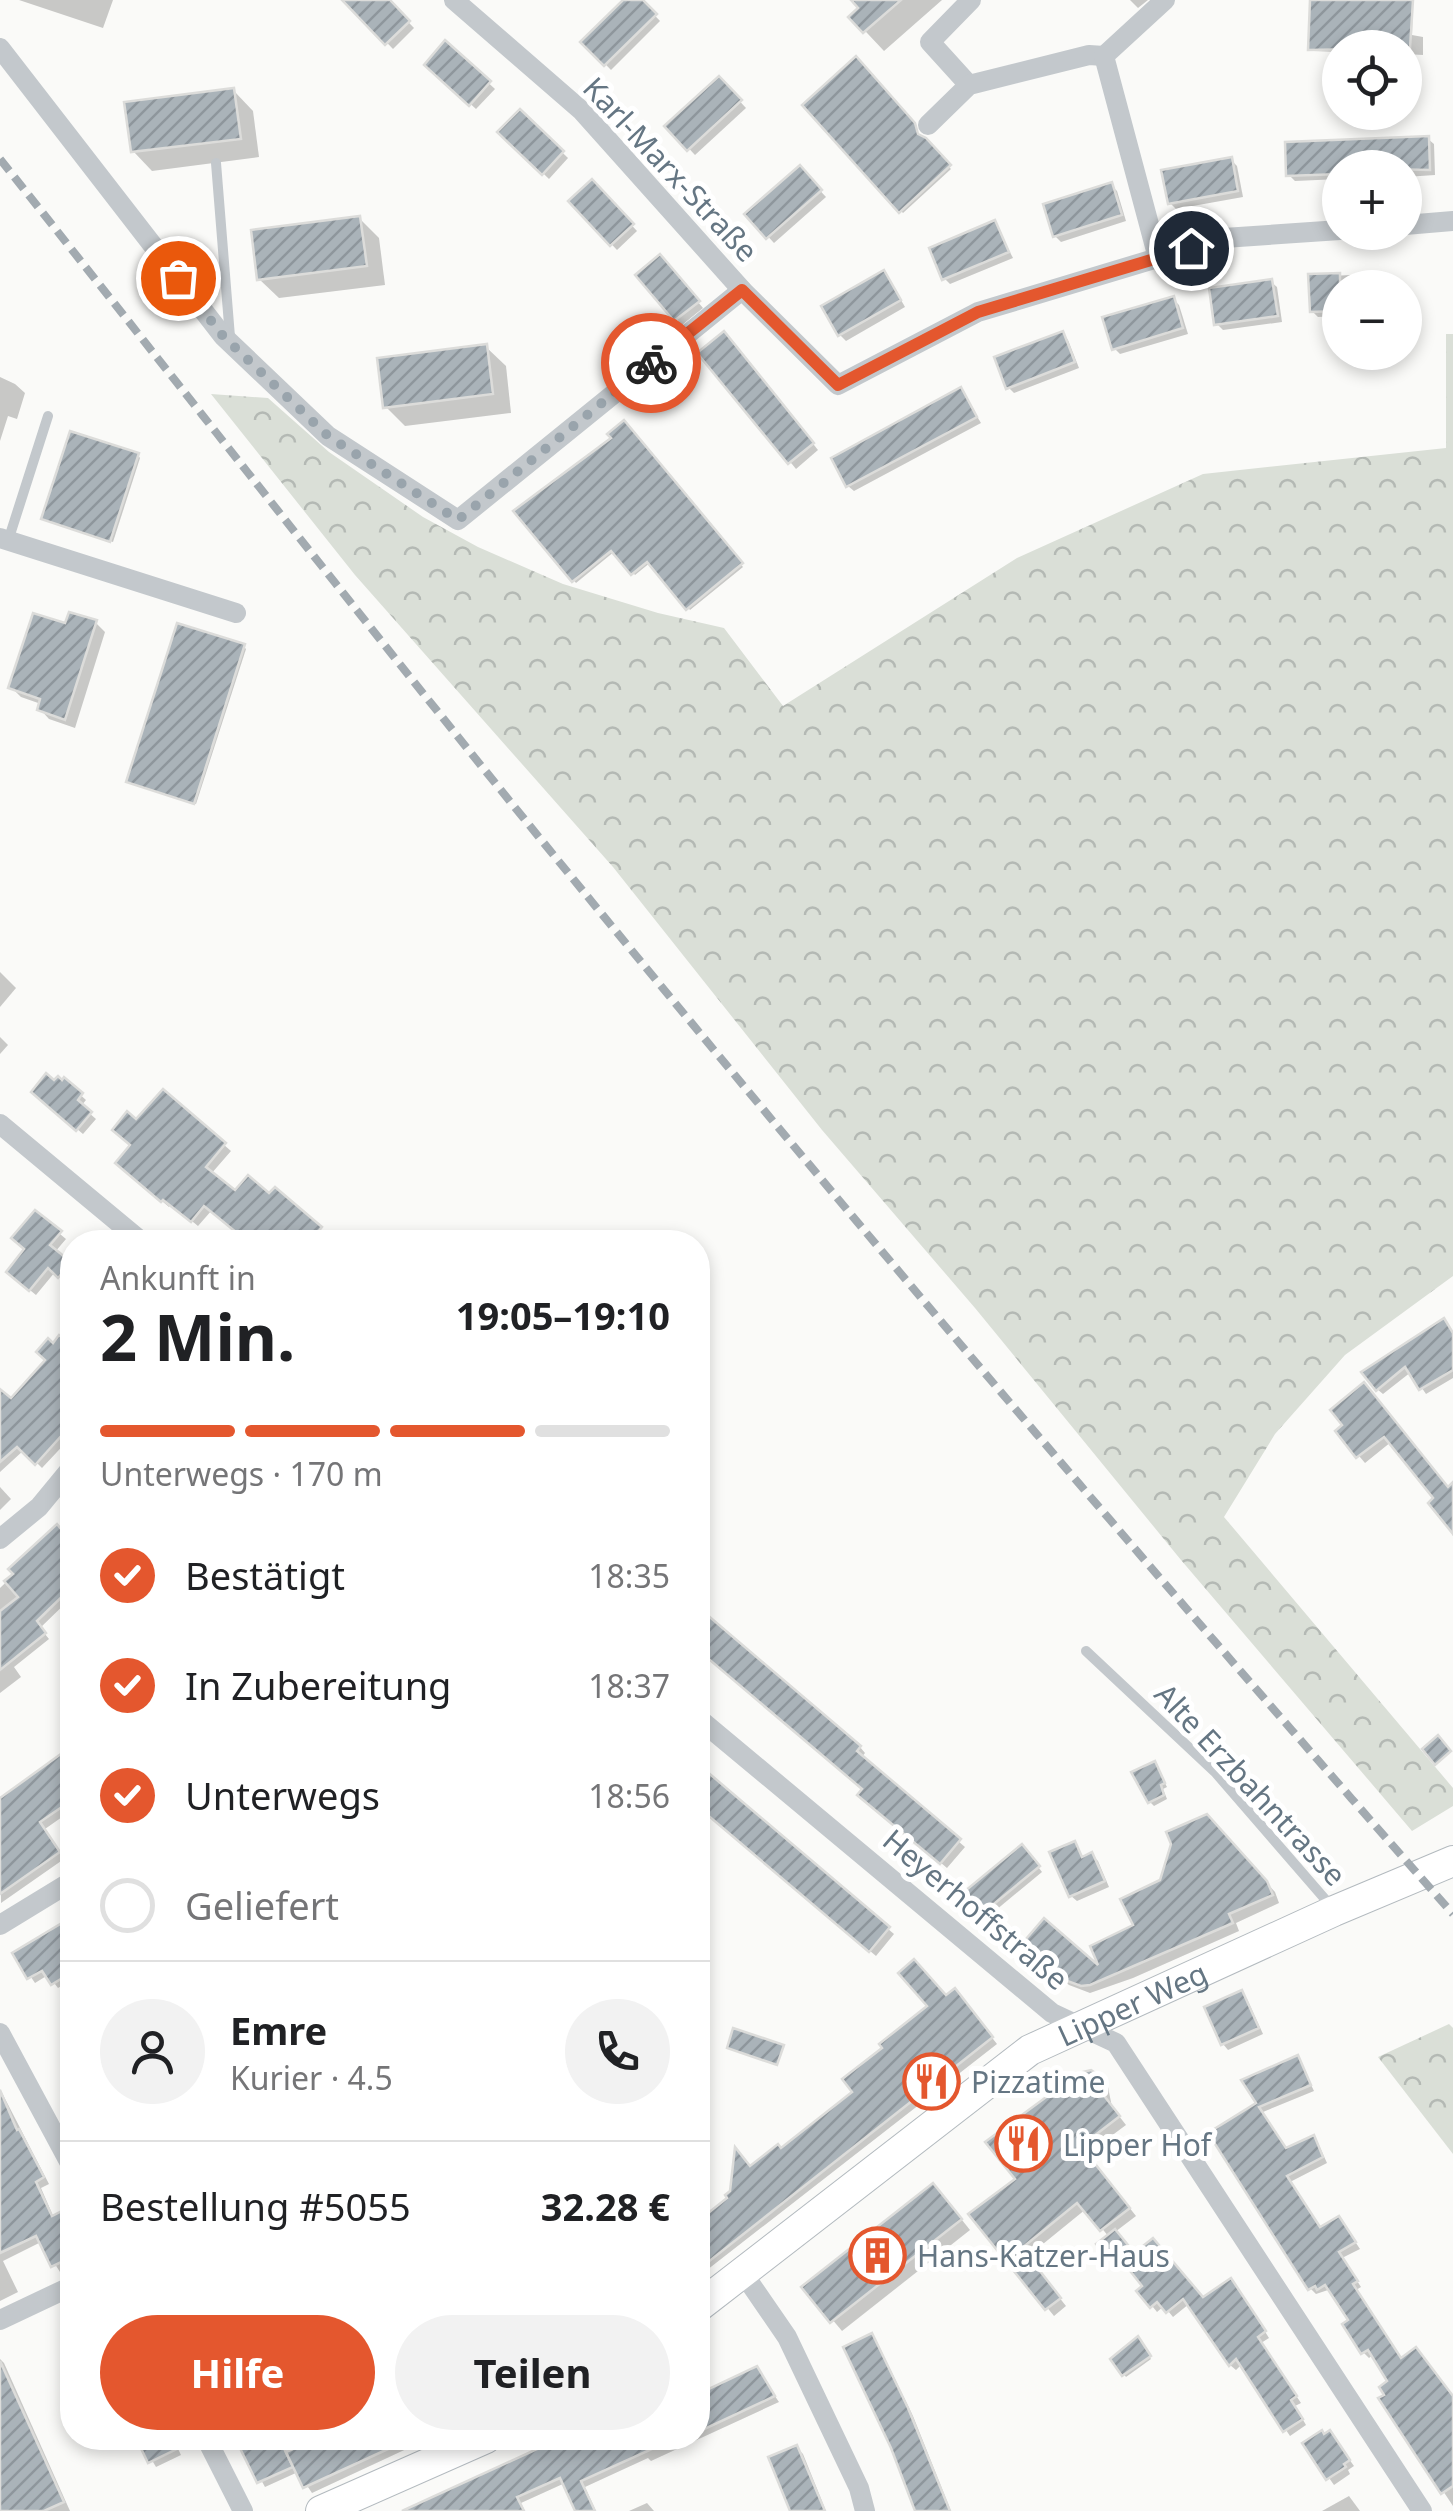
<!DOCTYPE html>
<html lang="de">
<meta charset="utf-8">
<style>
body{margin:0;font-family:"Noto Sans",sans-serif;background:#f2f2f2;color:#202124;height:100vh;display:flex;flex-direction:column;font-size:38px;white-space:nowrap}
*{box-sizing:border-box;margin:0}
p{font-size:32px;color:#757577}
.icon{flex:none;width:55px;height:55px;fill:none;stroke:currentColor;stroke-width:2;stroke-linecap:round;stroke-linejoin:round}
.map{position:relative;flex:1;overflow:hidden}
.sheet{position:absolute;left:60px;top:1230px;width:650px;height:1220px;display:flex;flex-direction:column;background:#fff;border-radius:40px;box-shadow:0 5px 15px #0003}
.sheet>*{flex:none}
.controls{position:absolute;left:1322px;top:30px;display:grid;gap:20px}
.controls a{display:grid;place-items:center;width:100px;height:100px;border-radius:50%;background:#fff;box-shadow:0 5px 15px #0003;font-size:50px}
.pin{position:absolute;display:grid;place-items:center;width:85px;height:85px;color:#fff;margin:-42px;border:5px solid #fff;border-radius:50%;box-shadow:0 2px 10px #0007}
.courier{position:absolute;display:grid;place-items:center;width:100px;height:100px;margin:-50px;border:8px solid #e4572e;border-radius:50%;background:#fff;color:#222;box-shadow:0 2px 12px #0007}
.overview em{font-style:normal;font-weight:700}
.overview div{display:flex;flex-direction:column-reverse}
.overview{display:flex;align-items:center;justify-content:space-between;height:170px;padding:0 40px}
h1{font-size:65px;font-weight:700;line-height:75px}
.bar{display:grid;grid-template-columns:repeat(4,1fr);gap:15px 10px;align-content:center;height:120px;padding:0 40px}
.bar i{height:12px;border-radius:8px;background:#e0e0e0}
.bar .selected{background:#e4572e}
.bar p{grid-column:span 4}
.line{display:flex;align-items:center;gap:25px;padding:0 40px;border-top:2px solid #e0e0e0}
.line div{flex:1}
.round{display:grid;place-items:center;flex:none;width:105px;height:105px;border-radius:52px;background:#f2f2f2}
ol{padding:0 40px;list-style:none}
li{display:flex;align-items:center;gap:30px;height:110px}
li p{margin-inline-start:auto}
li .icon{padding:10px;border-radius:50%;background:#e4572e;color:#fff;stroke-width:4}
li:last-child{color:#757577}
li i{width:55px;height:55px;border:5px solid #e0e0e0;border-radius:50%}
.action{display:flex;gap:20px;margin-top:auto;padding:20px 40px}
.action a{flex:1;height:115px;border-radius:60px;background:#e4572e;color:#fff;font-size:40px;font-weight:700;line-height:115px;text-align:center}
.action a+a{background:#f2f2f2;color:#202124}
.map>svg:first-child{display:block}
.forest{fill:url(#forest-crowns)}
.shadow{fill:#0003}
.building{fill:url(#building-hatch);stroke:#dcdcda;stroke-width:2.5}
.lines{fill:none;stroke-linecap:round;stroke-linejoin:round}
.secondary-casing{stroke:#b3babf;stroke-width:32}
.lane{stroke:#c3c8cc;stroke-width:10}
.street{stroke:#c3c8cc;stroke-width:20}
.secondary{stroke:#fff;stroke-width:30}
.rail{stroke:#a2aab0;stroke-width:8;stroke-dasharray:15 8;stroke-linecap:butt}
.done{stroke:#99a4ac;stroke-width:10;stroke-dasharray:0 18}
.route{stroke:#e4572e;stroke-width:12}
.labels{text-anchor:middle;dominant-baseline:central;stroke-width:10;stroke-linejoin:round;paint-order:stroke}
.street-label{font-size:30px;fill:#657683;stroke:#fff}
.poi-label{font-size:30px;fill:#657683;stroke:#fff;text-anchor:start}
</style>
<div class="map">
<svg width="1453" height="2511" viewBox="0 0 1453 2511">
<defs>
<pattern id="forest-crowns" width="20" height="18" patternUnits="userSpaceOnUse" patternTransform="scale(2.5)"><rect width="20" height="18" fill="#dadfd7"/><path d="M2 6a3 3 0 1 1 6 0M12 15a3 3 0 1 1 6 0" fill="none" stroke="#b4b9b4"/></pattern>
<pattern id="building-hatch" width="6" height="6" patternUnits="userSpaceOnUse" patternTransform="scale(2.5)"><rect width="6" height="6" fill="#aab3b9"/><path d="M-1 1l2-2M0 6l6-6M5 7l2-2" fill="none" stroke="#8e969c"/></pattern>
</defs>
<rect width="100%" height="100%" fill="#fafaf8"/>
<g class="forest">
<polygon points="1446,334 1453,334 1453,1276 1345,1355 1275,1434 1224,1517 1453,1788 1453,1806 1412,1831 1181,1560 975,1308 822,1130 613,867 355,575 211,394 268,398 329,452 423,517 478,547 563,584 658,613 724,628 783,706 1017,558 1203,474 1446,448"/>
<polygon points="1449,2024 1453,2028 1453,2154 1378,2057"/>
</g>
<g class="shadow">
<polygon points="19,0 113,0 103,28"/>
<polygon points="346,0 387,0 414,28 393,49"/>
<polygon points="626,0 640,0 660,21 611,70 584,42"/>
<polygon points="854,0 942,0 884,51 852,17 862,9"/>
<polygon points="1130,0 1148,0 1138,8"/>
<polygon points="1312,0 1413,0 1412,35 1423,37 1423,55 1405,54 1405,48 1340,48 1340,52 1313,51"/>
<polygon points="446,44 495,89 476,109 427,64"/>
<polygon points="719,79 746,108 695,155 668,126"/>
<polygon points="234,91 253,111 259,157 152,171 133,151"/>
<polygon points="805,105 919,137 951,169 903,213"/>
<polygon points="520,112 568,158 549,179 501,132"/>
<polygon points="1428,139 1434,144 1435,175 1405,177 1405,168 1340,168 1340,179 1295,181 1289,175"/>
<polygon points="1231,160 1237,166 1243,197 1176,209 1170,203"/>
<polygon points="799,168 826,197 774,243 747,214"/>
<polygon points="592,183 637,231 617,250 571,201"/>
<polygon points="1111,185 1117,191 1126,221 1061,242 1055,236"/>
<polygon points="360,219 379,238 385,285 279,298 259,279"/>
<polygon points="995,223 1013,258 950,284 944,278"/>
<polygon points="665,263 703,308 682,325 638,275"/>
<polygon points="1371,274 1377,280 1377,288 1340,288 1340,316 1318,317 1312,311 1311,277"/>
<polygon points="889,279 905,307 846,341 840,335"/>
<polygon points="1271,282 1277,287 1282,322 1223,330 1217,324"/>
<polygon points="1173,299 1179,305 1188,334 1120,354 1114,348"/>
<polygon points="1063,334 1068,340 1079,368 1014,393 1008,387"/>
<polygon points="730,340 818,450 796,469 701,353"/>
<polygon points="486,347 506,366 511,413 405,426 386,407"/>
<polygon points="0,377 15,384 25,393 17,419 8,416 0,441"/>
<polygon points="961,390 981,423 854,491 848,486"/>
<polygon points="624,423 743,567 690,610 651,562 635,575 615,551 576,583 517,511 614,439"/>
<polygon points="138,455 140,458 113,542 44,519"/>
<polygon points="96,623 105,632 75,728 49,719 40,709 41,704 21,697 11,687 66,626"/>
<polygon points="244,647 246,649 196,804 131,783"/>
<polygon points="0,972 16,988 0,1007"/>
<polygon points="0,1037 8,1045 0,1054"/>
<polygon points="65,1081 86,1100 81,1106 96,1119 83,1134 39,1097 55,1083"/>
<polygon points="163,1092 231,1151 211,1174 235,1193 270,1197 275,1190 329,1237 324,1242 250,1242 212,1210 198,1226 171,1204 169,1207 124,1169 137,1123"/>
<polygon points="36,1214 66,1239 55,1252 72,1267 72,1288 55,1272 36,1295 15,1278 27,1250"/>
<polygon points="1444,1321 1453,1333 1453,1378 1426,1394 1411,1372 1383,1394 1377,1389"/>
<polygon points="59,1339 72,1350 72,1417 63,1429 71,1437 42,1468 24,1450 0,1472 0,1393 10,1402 48,1361"/>
<polygon points="1364,1386 1453,1496 1453,1536 1437,1498 1391,1442 1365,1463 1338,1431 1345,1426"/>
<polygon points="0,1487 11,1499 0,1510"/>
<polygon points="72,1519 72,1597 40,1628 49,1639 14,1667 21,1677 0,1693 0,1588"/>
<polygon points="698,1610 860,1747 865,1753 861,1758 965,1847 947,1868 867,1801 865,1790 698,1648"/>
<polygon points="72,1751 72,1810 45,1829 64,1859 1,1903 0,1797 8,1795"/>
<polygon points="1155,1764 1167,1787 1163,1789 1167,1799 1154,1806 1150,1802"/>
<polygon points="698,1768 894,1934 876,1956 698,1805"/>
<polygon points="1215,1825 1275,1892 1279,1903 1236,1923 1239,1931 1133,1978 1090,1993 1069,1985 1031,1953 1105,1974 1162,1882"/>
<polygon points="1074,1844 1084,1858 1092,1855 1098,1861 1109,1887 1077,1901 1071,1896"/>
<polygon points="1026,1851 1042,1872 984,1920 968,1892"/>
<polygon points="72,1922 72,1980 58,1988 48,1975 35,1983 18,1958 18,1953"/>
<polygon points="1241,1993 1247,1999 1263,2034 1228,2050 1223,2044"/>
<polygon points="960,1997 997,2044 698,2277 698,2224 730,2198 750,2169 781,2151 856,2092 947,1998"/>
<polygon points="1298,2058 1314,2091 1263,2112 1287,2150 1313,2138 1318,2143 1327,2163 1290,2182 1321,2229 1344,2225 1360,2249 1342,2258 1361,2287 1356,2290 1402,2360 1453,2398 1453,2506 1382,2399 1391,2382 1374,2354 1369,2358 1363,2352 1352,2321 1331,2289 1316,2294 1310,2288 1211,2134 1259,2103"/>
<polygon points="1099,2079 1108,2087 1112,2107 1126,2125 1087,2154 1136,2216 1115,2232 1128,2248 1113,2261 1099,2245 1109,2237 1086,2209 1027,2257 1066,2306 1054,2316 972,2214 1018,2179"/>
<polygon points="0,2089 49,2184 41,2188 54,2218 61,2214 72,2229 72,2266 60,2272 41,2242 3,2261 18,2292 0,2301"/>
<polygon points="942,2195 970,2230 842,2331 805,2287"/>
<polygon points="1237,2287 1269,2338 1261,2343 1301,2403 1295,2406 1306,2425 1290,2436 1242,2364 1236,2370 1230,2365 1189,2304 1173,2317 1164,2306 1157,2312 1140,2291 1203,2300"/>
<polygon points="871,2336 877,2342 913,2416 951,2511 918,2511"/>
<polygon points="1138,2340 1151,2359 1126,2377 1113,2359"/>
<polygon points="0,2359 4,2363 70,2511 0,2511"/>
<polygon points="756,2369 779,2402 651,2461 648,2458 585,2487 596,2511 578,2511 565,2483 521,2503 525,2511 407,2511 566,2438 698,2438 698,2397"/>
<polygon points="1330,2433 1354,2466 1348,2470 1350,2474 1334,2485 1305,2444"/>
<polygon points="139,2438 173,2438 181,2455 156,2467"/>
<polygon points="238,2438 280,2438 288,2454 326,2438 447,2438 435,2443 430,2438 312,2493 298,2472 265,2487"/>
<polygon points="797,2448 803,2454 826,2511 793,2511"/>
<polygon points="1349,2496 1360,2511 1322,2511"/>
<polygon points="647,2503 654,2511 629,2511"/>
</g>
<g class="building">
<polygon points="342,0 390,0 410,21 385,45"/>
<polygon points="623,0 643,0 657,14 604,66 580,42"/>
<polygon points="851,0 901,0 863,33 848,17 858,8"/>
<polygon points="1310,0 1413,0 1410,48 1308,50"/>
<polygon points="445,40 491,81 469,106 424,65"/>
<polygon points="856,56 915,123 918,134 926,138 951,165 899,213 802,105"/>
<polygon points="719,76 742,100 687,151 664,126"/>
<polygon points="234,88 241,139 131,152 124,102"/>
<polygon points="520,109 564,151 542,175 497,132"/>
<polygon points="1429,136 1430,170 1340,168 1340,174 1286,176 1285,142"/>
<polygon points="1232,157 1238,191 1168,204 1161,170"/>
<polygon points="800,165 822,190 766,239 744,214"/>
<polygon points="592,179 634,224 610,246 568,201"/>
<polygon points="1112,182 1122,215 1053,237 1043,204"/>
<polygon points="360,216 367,266 257,280 251,230"/>
<polygon points="995,220 1009,252 942,280 929,248"/>
<polygon points="660,254 700,301 674,321 635,275"/>
<polygon points="884,270 901,300 838,336 821,306"/>
<polygon points="1340,273 1340,311 1310,312 1308,274"/>
<polygon points="1272,279 1278,316 1214,325 1209,288"/>
<polygon points="1174,296 1183,328 1112,350 1102,317"/>
<polygon points="724,331 814,443 788,464 697,353"/>
<polygon points="1063,331 1075,362 1006,389 994,357"/>
<polygon points="487,344 493,394 383,408 377,358"/>
<polygon points="961,387 977,417 846,487 831,458"/>
<polygon points="624,420 743,563 686,610 647,562 631,575 611,551 572,582 513,511 611,438 607,434"/>
<polygon points="70,431 139,453 110,542 41,519"/>
<polygon points="69,612 97,620 65,720 37,710 40,699 8,688 33,613 65,623"/>
<polygon points="177,623 245,644 194,804 126,782"/>
<polygon points="46,1073 54,1080 58,1076 62,1080 64,1077 83,1093 78,1100 92,1112 76,1131 31,1092"/>
<polygon points="163,1089 226,1143 206,1167 235,1190 248,1175 269,1193 275,1187 322,1227 310,1242 248,1242 204,1206 191,1222 163,1200 161,1202 115,1163 130,1145 112,1130 127,1111 136,1119"/>
<polygon points="35,1210 62,1231 50,1245 71,1262 58,1278 48,1268 29,1291 6,1272 24,1249 11,1238"/>
<polygon points="1444,1318 1453,1333 1453,1370 1419,1390 1405,1367 1376,1391 1361,1372"/>
<polygon points="59,1335 72,1346 72,1424 35,1465 17,1447 0,1462 0,1389 11,1398 45,1360 36,1352 48,1338 53,1343"/>
<polygon points="1364,1382 1448,1487 1453,1482 1453,1534 1428,1503 1433,1498 1384,1437 1356,1458 1335,1431 1342,1425 1330,1410"/>
<polygon points="72,1516 72,1587 37,1621 46,1633 0,1670 0,1611 18,1597 4,1581 13,1574 8,1569 57,1524 61,1529"/>
<polygon points="698,1607 861,1746 857,1751 961,1839 940,1864 857,1795 862,1789 698,1650"/>
<polygon points="1438,1735 1451,1751 1435,1765 1422,1749"/>
<polygon points="72,1746 72,1800 40,1822 60,1852 0,1894 0,1798"/>
<polygon points="1155,1761 1165,1783 1161,1785 1164,1795 1148,1803 1131,1772"/>
<polygon points="698,1764 890,1927 869,1952 698,1807"/>
<polygon points="1207,1814 1267,1881 1273,1895 1229,1914 1233,1923 1090,1985 1081,1986 1059,1978 1020,1946 1044,1918 1098,1965 1090,1946 1133,1925 1120,1899 1160,1880 1171,1844 1166,1832"/>
<polygon points="1075,1841 1082,1857 1092,1852 1105,1881 1069,1897 1049,1852"/>
<polygon points="1022,1844 1040,1866 978,1917 965,1891"/>
<polygon points="72,1917 72,1972 51,1985 42,1971 27,1979 12,1953"/>
<polygon points="914,1959 946,1995 955,1988 993,2037 698,2270 698,2221 727,2198 725,2195 730,2191 735,2147 750,2166 778,2144 781,2148 852,2092 842,2079 882,2048 879,2044 927,2006 898,1973"/>
<polygon points="1242,1990 1259,2028 1221,2045 1204,2007"/>
<polygon points="733,2028 784,2045 777,2065 727,2048"/>
<polygon points="1298,2055 1311,2085 1259,2107 1286,2148 1314,2135 1323,2157 1287,2176 1320,2227 1339,2216 1356,2242 1339,2252 1358,2281 1353,2284 1401,2358 1416,2347 1453,2396 1453,2486 1441,2494 1378,2398 1384,2395 1379,2387 1387,2381 1368,2350 1361,2354 1342,2324 1348,2320 1325,2285 1317,2290 1315,2286 1308,2290 1208,2133 1256,2103 1241,2080"/>
<polygon points="1091,2070 1101,2077 1105,2097 1120,2116 1081,2146 1130,2208 1100,2231 1077,2203 1022,2248 1061,2298 1045,2310 968,2214 1015,2179 985,2142 1079,2073"/>
<polygon points="0,2090 17,2130 19,2129 44,2177 36,2182 52,2216 62,2211 72,2231 72,2257 51,2267 36,2236 0,2253"/>
<polygon points="933,2183 962,2219 830,2323 801,2287"/>
<polygon points="1115,2229 1128,2245 1109,2260 1096,2244"/>
<polygon points="1153,2238 1203,2297 1231,2278 1266,2331 1258,2337 1297,2396 1291,2400 1303,2419 1283,2432 1236,2359 1229,2366 1183,2299 1166,2313 1157,2302 1150,2308 1136,2291 1142,2286 1123,2262"/>
<polygon points="872,2333 908,2408 950,2511 915,2511 891,2448 843,2347"/>
<polygon points="1138,2336 1151,2356 1122,2376 1110,2359"/>
<polygon points="0,2361 64,2502 44,2511 0,2511"/>
<polygon points="757,2366 775,2396 698,2432 698,2394"/>
<polygon points="1322,2430 1324,2434 1330,2430 1350,2460 1344,2464 1346,2467 1326,2480 1302,2443"/>
<polygon points="136,2438 192,2438 193,2441 148,2463"/>
<polygon points="235,2438 279,2438 293,2467 257,2483"/>
<polygon points="317,2438 412,2438 303,2488 286,2452"/>
<polygon points="561,2438 676,2438 581,2481 595,2511 575,2511 560,2478 517,2497 524,2511 402,2511"/>
<polygon points="797,2445 825,2511 790,2511 768,2457"/>
</g>
<g class="lines">
<defs>
<g id="secondary">
<path id="s1" d="M698 2307 1030 2050 1334 1911 1453 1861"/>
<polyline points="321,2511 486,2438"/>
</g>
</defs>
<use href="#secondary" class="secondary-casing"/>
<g class="lane">
<polyline points="216,163 230,337"/>
<polyline points="8,541 48,416"/>
<polyline points="1086,1651 1215,1772 1331,1906"/>
</g>
<g class="street">
<polyline points="454,0 582,111 742,290 838,385 978,312 1224,238 1340,230"/>
<polyline points="0,48 223,336 328,436 458,520 742,290"/>
<polyline points="969,85 930,42 971,0"/>
<polyline points="928,125 969,85 1089,55 1104,56"/>
<polyline points="1405,225 1453,221"/>
<polyline points="1158,258 1104,56 1165,0"/>
<polyline points="0,538 236,613"/>
<polyline points="0,1124 142,1242"/>
<polyline points="0,1539 39,1507 72,1467"/>
<polyline points="698,1718 1052,2013 1116,2043 1422,2511"/>
<polyline points="0,1925 72,1881"/>
<polyline points="0,2033 72,2167"/>
<polyline points="743,2273 787,2337 859,2488 865,2511"/>
<polyline points="0,2320 72,2286"/>
<polyline points="206,2438 243,2511"/>
</g>
<use href="#secondary" class="secondary"/>
<path class="rail" d="M0 159C197 407 391 657 592 902 873 1245 1160 1582 1453 1914"/>
</g>
<g class="lines">
<polyline class="done" points="178,278 223,336 328,436 458,520 651,363"/>
<polyline class="route" points="651,363 742,290 838,385 978,312 1191,248"/>
</g>
<defs>
<symbol id="restaurant-ring" viewBox="-11 -11 22 22"><circle r="9.5" fill="#fff" stroke="#e4572e" stroke-width="1.5"/><path d="M-5-6h1v4h1v-4h1v4h1v-4h1v5L-1.5 .5V6h-2V.5L-5-1ZM5-6V6H3V1.5H1.5Q1.5-4 5-6Z" fill="#e4572e"/></symbol>
<symbol id="building-ring" viewBox="-11 -11 22 22"><circle r="9.5" fill="#fff" stroke="#e4572e" stroke-width="1.5"/><path d="M-4-6H4V6H1V3H-1V6H-4ZM-2.5-4.3h1.7v1.8h-1.7ZM.8-4.3h1.7v1.8H.8ZM-2.5-1h1.7V.8h-1.7ZM.8-1h1.7V.8H.8Z" fill="#e4572e"/></symbol>
</defs>
<g fill-rule="evenodd">
<use href="#restaurant-ring" x="900" y="2050" width="63" height="63"/>
<use href="#restaurant-ring" x="992" y="2112" width="63" height="63"/>
<use href="#building-ring" x="846" y="2224" width="63" height="63"/>
</g>
<g class="labels">
<g class="street-label">
<text transform="translate(671 169) rotate(47)">Karl-Marx-Straße</text>
<text transform="translate(1251 1784) rotate(47)">Alte Erzbahntrasse</text>
<text transform="translate(976 1909) rotate(40)">Heyerhoffstraße</text>
<text stroke="none"><textPath href="#s1" startOffset="532">Lipper Weg</textPath></text>
</g>
<g class="poi-label">
<text x="971" y="2081">Pizzatime</text>
<text x="1063" y="2144">Lipper Hof</text>
<text x="917" y="2255">Hans-Katzer-Haus</text>
</g>
</g>
</svg>
<div class="controls">
<a><svg class="icon" aria-label="locate" viewBox="0 0 24 24"><circle cx="12" cy="12" r="6"/><path d="M12 2v4M12 18v4M2 12h4M18 12h4"/></svg></a>
<a>+</a>
<a>−</a>
</div>
<div class="pin" style="left:178px;top:278px;background:#ea580c"><svg class="icon" aria-label="bag" viewBox="0 0 24 24"><path d="M5 8h14l-1 12H6zM9 8a3 3 0 0 1 6 0"/></svg></div>
<div class="pin" style="left:1191px;top:248px;background:#1f2937"><svg class="icon" aria-label="home" viewBox="0 0 24 24"><path d="M3 11l9-7 9 7M6 9v11h12V9"/></svg></div>
<div class="courier" style="left:651px;top:363px"><svg class="icon" aria-label="bike" viewBox="0 0 24 24"><circle cx="6" cy="16" r="4"/><circle cx="18" cy="16" r="4"/><path d="M6 16l4-8h5l3 8M10 8l3 8H6M13 5h3"/></svg></div>
<section class="sheet">
<div class="overview"><div><h1>2 Min.</h1><p>Ankunft in</p></div><em>19:05–19:10</em></div>
<div class="bar"><i class="selected"></i><i class="selected"></i><i class="selected"></i><i></i><p>Unterwegs · 170 m</p></div>
<ol>
<li><svg class="icon" aria-label="check" viewBox="0 0 24 24"><path d="M5 12l5 5 9-10"/></svg>Bestätigt<p>18:35</p></li>
<li><svg class="icon" aria-label="check" viewBox="0 0 24 24"><path d="M5 12l5 5 9-10"/></svg>In Zubereitung<p>18:37</p></li>
<li><svg class="icon" aria-label="check" viewBox="0 0 24 24"><path d="M5 12l5 5 9-10"/></svg>Unterwegs<p>18:56</p></li>
<li><i></i>Geliefert</li>
</ol>
<div class="line" style="height:180px"><a class="round"><svg class="icon" aria-label="person" viewBox="0 0 24 24"><circle cx="12" cy="8" r="4"/><path d="M4 21q1-7 8-7t8 7"/></svg></a><div><b>Emre</b><p>Kurier · 4.5</p></div><a class="round"><svg class="icon" aria-label="phone" viewBox="0 0 24 24"><path d="M5 4h4l2 5-3 2q2 4 5 5l2-3 5 2v4C11 20 4 13 5 4z"/></svg></a></div>
<div class="line" style="height:130px"><div>Bestellung #5055</div><b>32.28 €</b></div>
<div class="action"><a>Hilfe</a><a>Teilen</a></div>
</section>
</div>
